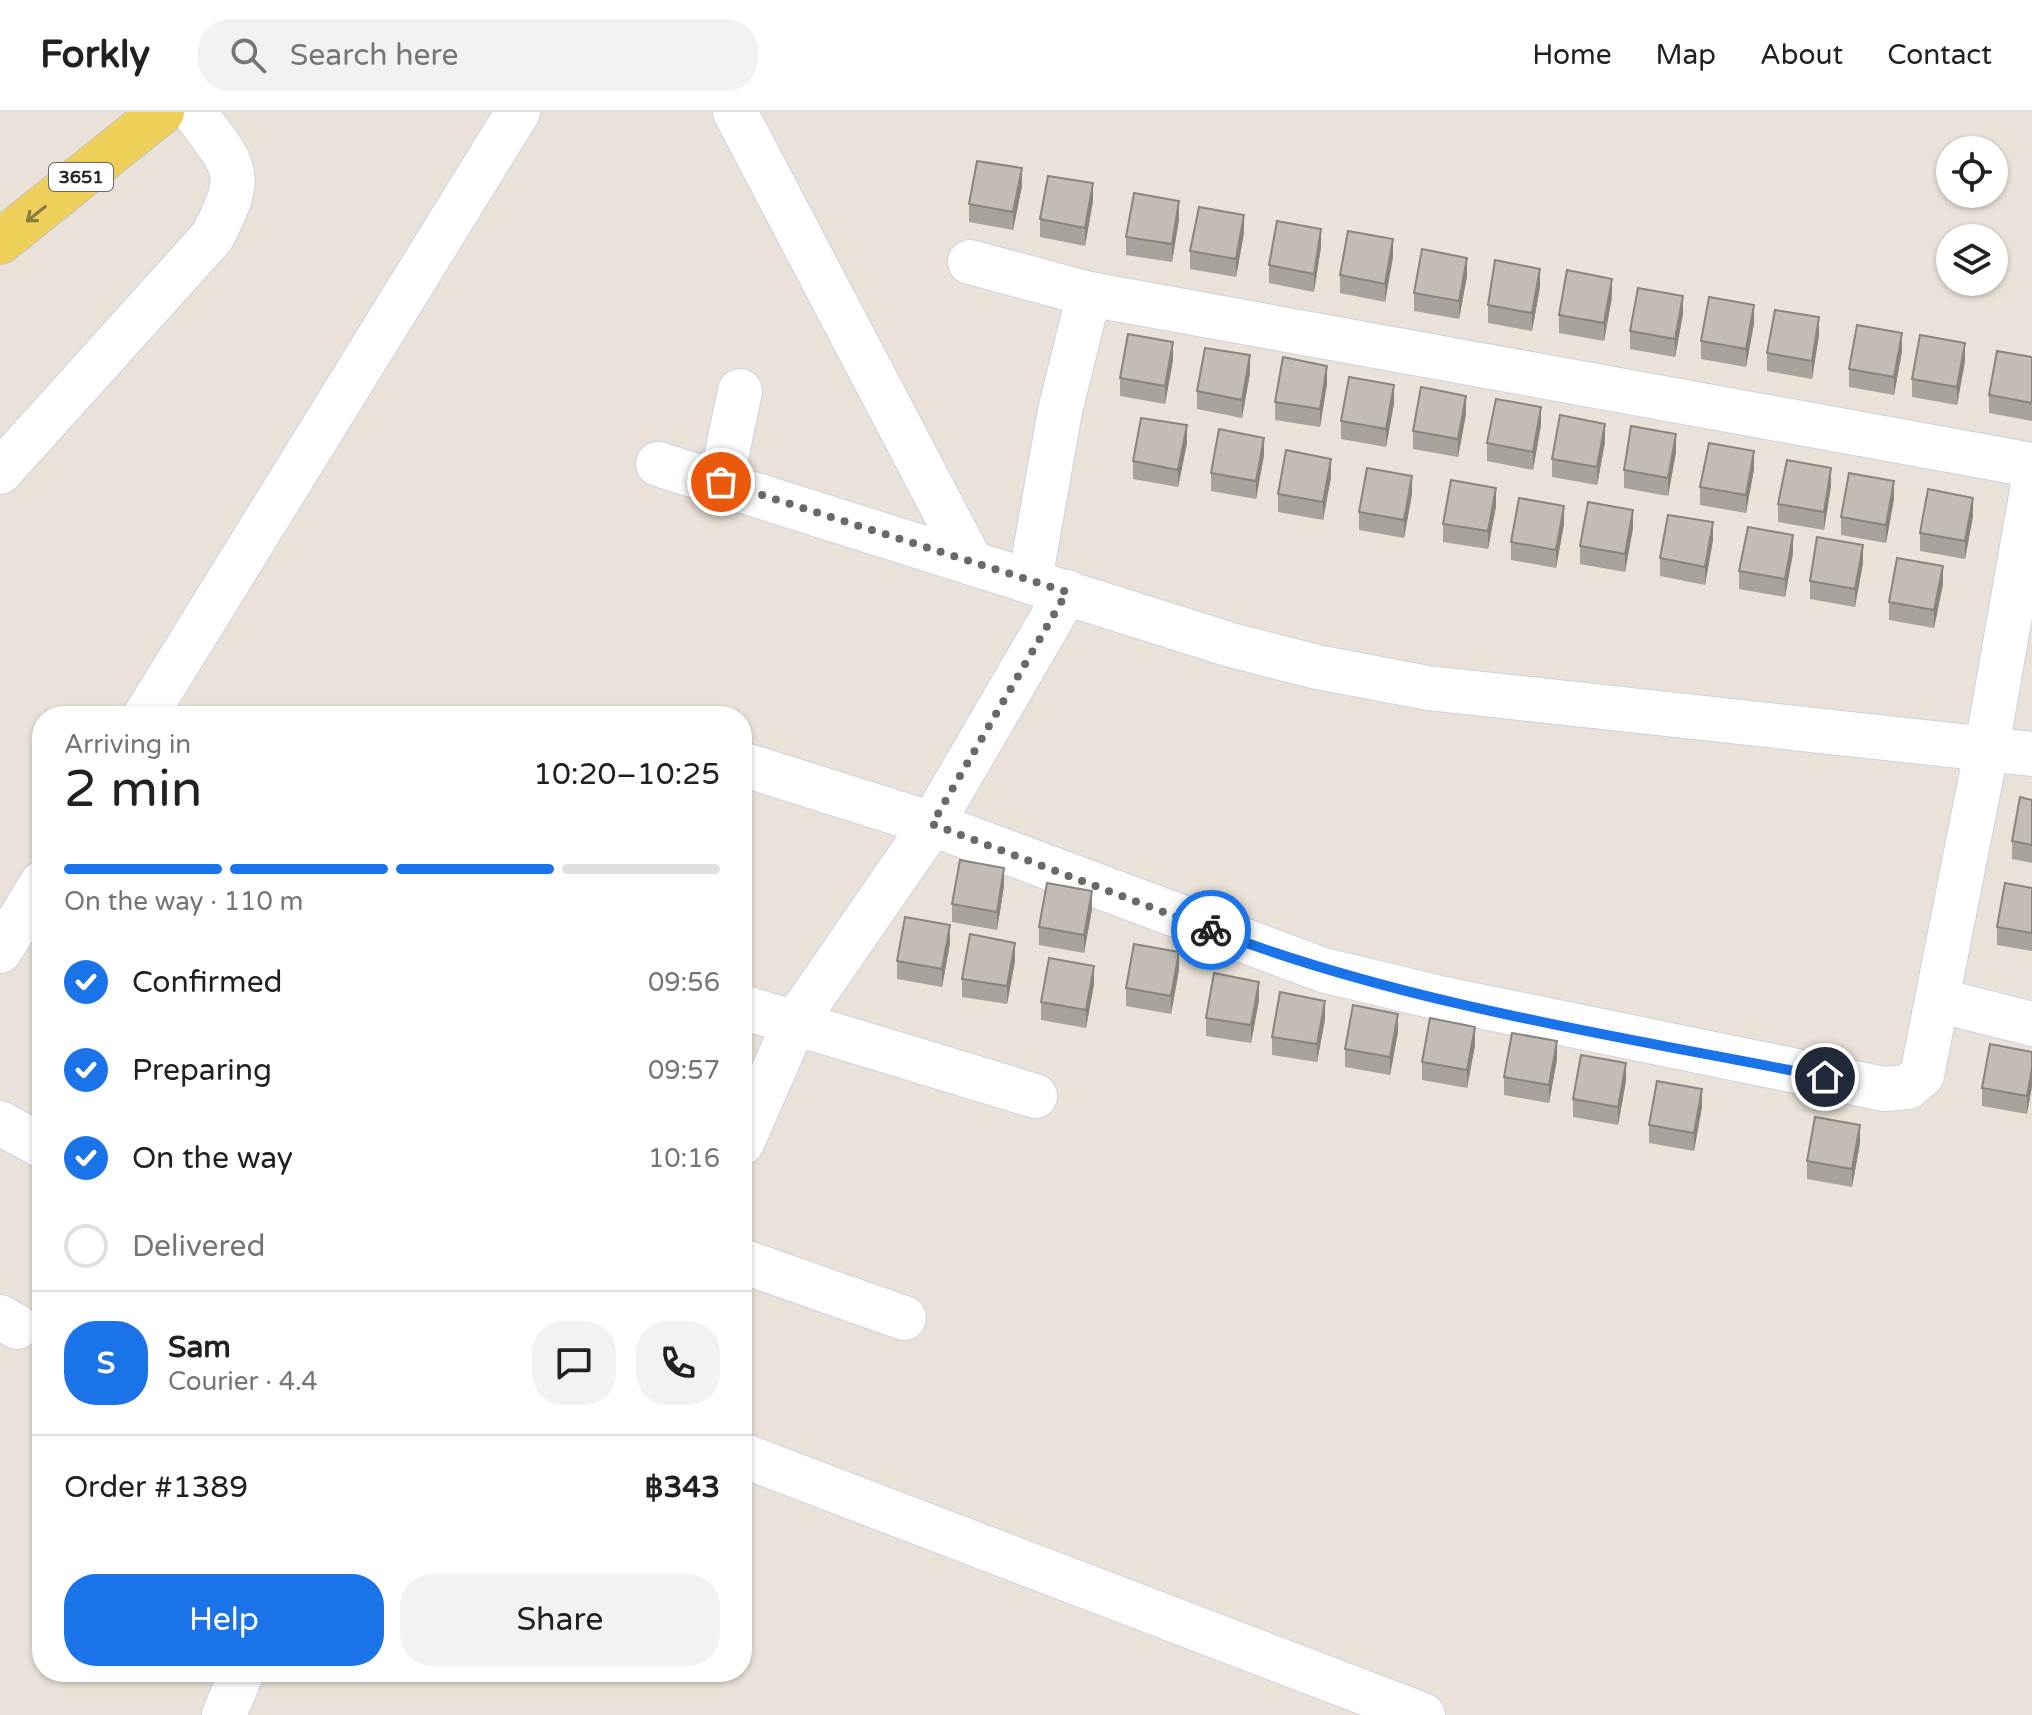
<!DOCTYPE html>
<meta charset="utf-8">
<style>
body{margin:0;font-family:"Varela Round",sans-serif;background:#f2f2f2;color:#202124;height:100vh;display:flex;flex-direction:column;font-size:30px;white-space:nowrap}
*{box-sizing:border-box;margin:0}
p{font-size:26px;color:#757577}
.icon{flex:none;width:44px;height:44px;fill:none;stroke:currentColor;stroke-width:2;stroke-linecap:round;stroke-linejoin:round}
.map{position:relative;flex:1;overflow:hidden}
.panel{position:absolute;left:32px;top:594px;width:720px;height:976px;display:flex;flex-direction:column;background:#fff;border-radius:32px;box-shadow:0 2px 6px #0004}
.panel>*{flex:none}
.fabs{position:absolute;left:1936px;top:24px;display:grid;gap:16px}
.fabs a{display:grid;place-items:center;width:72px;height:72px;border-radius:50%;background:#fff;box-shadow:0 2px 6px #0004;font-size:40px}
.pin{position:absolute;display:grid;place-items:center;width:68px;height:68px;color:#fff;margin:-34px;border:4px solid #fff;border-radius:50%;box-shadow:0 2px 8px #0007}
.courier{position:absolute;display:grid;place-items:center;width:80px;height:80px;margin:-40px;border:6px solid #1a73e8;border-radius:50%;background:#fff;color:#222;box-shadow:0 2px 10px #0007}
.headline em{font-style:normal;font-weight:600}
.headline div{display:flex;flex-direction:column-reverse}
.headline{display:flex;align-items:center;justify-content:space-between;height:136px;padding:0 32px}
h1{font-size:52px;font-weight:600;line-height:60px}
.bar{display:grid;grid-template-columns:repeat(4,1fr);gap:12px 8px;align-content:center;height:96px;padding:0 32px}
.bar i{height:10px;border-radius:6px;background:#e0e0e0}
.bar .on{background:#1a73e8}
.bar p{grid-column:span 4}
.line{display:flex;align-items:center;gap:20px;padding:0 32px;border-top:2px solid #e0e0e0}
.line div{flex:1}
.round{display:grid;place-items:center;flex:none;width:84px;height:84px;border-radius:32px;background:#f2f2f2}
ol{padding:0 32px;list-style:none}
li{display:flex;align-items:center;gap:24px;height:88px}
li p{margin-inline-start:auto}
li .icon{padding:8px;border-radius:50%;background:#1a73e8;color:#fff;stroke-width:4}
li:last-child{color:#757577}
li i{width:44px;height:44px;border:4px solid #e0e0e0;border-radius:50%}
.action{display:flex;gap:16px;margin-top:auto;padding:16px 32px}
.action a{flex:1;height:92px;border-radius:32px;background:#1a73e8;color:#fff;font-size:32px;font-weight:600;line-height:92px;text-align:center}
.action a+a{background:#f2f2f2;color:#202124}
header{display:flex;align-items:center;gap:48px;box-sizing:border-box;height:112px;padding:0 40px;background:#fff;border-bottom:2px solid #e0e0e0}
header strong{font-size:38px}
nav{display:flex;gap:44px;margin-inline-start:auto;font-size:28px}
.search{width:560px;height:72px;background:#f2f2f2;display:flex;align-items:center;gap:20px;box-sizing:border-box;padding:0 28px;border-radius:32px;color:#757577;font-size:30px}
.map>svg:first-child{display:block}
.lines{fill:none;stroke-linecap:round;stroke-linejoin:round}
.minor-casing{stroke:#cdd0e0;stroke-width:46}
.major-casing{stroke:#c3c3c3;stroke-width:46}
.minor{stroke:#fff;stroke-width:44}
.major{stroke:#eecf59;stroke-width:44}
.wall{fill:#a7a29c}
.shaded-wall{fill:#88847f}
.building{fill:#c2bcb5;stroke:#88847f;stroke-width:2}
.oneway{stroke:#8a7b40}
.done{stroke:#6b6865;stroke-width:8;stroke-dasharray:0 14.4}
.route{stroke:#1a73e8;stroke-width:10}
.labels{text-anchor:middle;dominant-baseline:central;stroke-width:6;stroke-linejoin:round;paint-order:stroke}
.shield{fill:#fff;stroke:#686868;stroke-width:2}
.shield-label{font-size:18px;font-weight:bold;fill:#272727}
</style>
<header>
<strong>Forkly</strong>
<div class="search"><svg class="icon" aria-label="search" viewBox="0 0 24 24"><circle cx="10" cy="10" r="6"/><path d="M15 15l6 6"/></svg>Search here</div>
<nav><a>Home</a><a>Map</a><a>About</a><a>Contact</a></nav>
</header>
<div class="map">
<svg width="2032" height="1603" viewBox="0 0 2032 1603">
<rect width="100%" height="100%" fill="#eae2d8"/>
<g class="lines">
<defs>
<g id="minor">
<polyline points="735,0 971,450"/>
<polyline points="970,150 1089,182"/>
<polyline points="658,352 1231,533 1317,555 1428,576 2032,642"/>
<path d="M0 360 212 125C247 59 235 56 194 0"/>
<polyline points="721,370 740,279"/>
<polyline points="1030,468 1060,299 1089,182 2032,353"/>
<polyline points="145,604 518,0"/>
<polyline points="742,652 932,712 1323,858 1435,885 1884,977 1908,975 1922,963 1987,635 2032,378"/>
<polyline points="0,839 42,771"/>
<polyline points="1937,888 2032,912"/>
<polyline points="742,895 1035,984"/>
<polyline points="0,1011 42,1034"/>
<polyline points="742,1031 794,912 932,712 1067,480"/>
<polyline points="742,1149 904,1206"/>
<polyline points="0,1205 17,1215"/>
<polyline points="742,1343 1423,1603"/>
<polyline points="224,1603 242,1560"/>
</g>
<polyline id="major" points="0,130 162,0"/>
</defs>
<use href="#minor" class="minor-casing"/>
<use href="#major" class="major-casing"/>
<use href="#minor" class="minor"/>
<use href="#major" class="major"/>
</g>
<g class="wall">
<polygon points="1022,74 1013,118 969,110 969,92"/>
<polygon points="1093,89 1085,134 1040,125 1040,107"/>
<polygon points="1179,107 1172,150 1126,143 1126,125"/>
<polygon points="1244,121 1236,165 1190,157 1190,139"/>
<polygon points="1321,135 1314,180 1269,171 1269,153"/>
<polygon points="1393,145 1385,190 1340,181 1340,163"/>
<polygon points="1467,164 1459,207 1414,199 1414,181"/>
<polygon points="1540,175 1532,219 1488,211 1488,193"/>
<polygon points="1612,185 1604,229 1559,221 1559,203"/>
<polygon points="1683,202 1675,245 1630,237 1630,219"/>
<polygon points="1754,211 1746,255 1701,247 1701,229"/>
<polygon points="1819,223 1812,267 1767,259 1767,241"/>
<polygon points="1902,239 1894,283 1849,275 1849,257"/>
<polygon points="2032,245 2032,309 1989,301 1989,283"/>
<polygon points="1173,248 1165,292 1120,284 1120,266"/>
<polygon points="1965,249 1957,293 1912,285 1912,267"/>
<polygon points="1250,261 1242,306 1197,297 1197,279"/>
<polygon points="1327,272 1320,315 1275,308 1275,290"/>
<polygon points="1394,291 1386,335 1341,327 1341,309"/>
<polygon points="1466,302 1458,345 1413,337 1413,319"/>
<polygon points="1541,313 1533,358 1487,349 1487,331"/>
<polygon points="1605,330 1597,373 1552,365 1552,347"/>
<polygon points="1187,331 1178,375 1133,367 1133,349"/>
<polygon points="1676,340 1668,384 1624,376 1624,358"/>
<polygon points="1264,343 1256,387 1211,379 1211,361"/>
<polygon points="1754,357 1746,401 1700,393 1700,375"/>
<polygon points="1331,365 1323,408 1278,400 1278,382"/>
<polygon points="1831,374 1824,418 1778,410 1778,392"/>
<polygon points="1412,382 1404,426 1359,418 1359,400"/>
<polygon points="1894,387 1886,431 1841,423 1841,405"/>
<polygon points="1496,394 1488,437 1443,430 1443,412"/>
<polygon points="1973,404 1965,447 1920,439 1920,421"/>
<polygon points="1564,412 1556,456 1511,448 1511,430"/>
<polygon points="1633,416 1625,460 1580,452 1580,434"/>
<polygon points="1713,428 1705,473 1660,464 1660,446"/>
<polygon points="1793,441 1785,485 1739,477 1739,459"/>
<polygon points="1863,451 1855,495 1810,487 1810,469"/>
<polygon points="1943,472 1934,516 1889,508 1889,490"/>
<polygon points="2032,688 2032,751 2012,747 2012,729"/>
<polygon points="1004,774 997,818 952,810 952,792"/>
<polygon points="2032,776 2032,839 1997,833 1997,815"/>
<polygon points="1092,797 1084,841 1039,833 1039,815"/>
<polygon points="950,831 942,875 897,867 897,849"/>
<polygon points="1015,849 1007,892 962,885 962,867"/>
<polygon points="1179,858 1171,902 1126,894 1126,876"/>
<polygon points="1094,872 1086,916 1041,908 1041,890"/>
<polygon points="1259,888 1251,931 1206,924 1206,906"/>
<polygon points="1325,907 1317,950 1272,943 1272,925"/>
<polygon points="1398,920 1390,963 1345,955 1345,937"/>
<polygon points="1475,933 1467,976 1422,968 1422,950"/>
<polygon points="2032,940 2032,974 2027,1002 1982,994 1982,976"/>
<polygon points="1557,947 1549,991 1504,983 1504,965"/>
<polygon points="1626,969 1618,1013 1573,1005 1573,987"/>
<polygon points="1702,995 1694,1039 1649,1031 1649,1013"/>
<polygon points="1860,1031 1852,1075 1807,1067 1807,1049"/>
</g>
<g class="shaded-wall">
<polygon points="1022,56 1022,74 1013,118 1013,100"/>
<polygon points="1093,71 1093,89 1085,134 1085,116"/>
<polygon points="1179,89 1179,107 1172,150 1172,132"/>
<polygon points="1244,103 1244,121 1236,165 1236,147"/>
<polygon points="1321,117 1321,135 1314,180 1314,162"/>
<polygon points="1393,127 1393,145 1385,190 1385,172"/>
<polygon points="1467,146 1467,164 1459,207 1459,189"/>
<polygon points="1540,157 1540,175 1532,219 1532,201"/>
<polygon points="1612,167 1612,185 1604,229 1604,211"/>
<polygon points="1683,184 1683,202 1675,245 1675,227"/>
<polygon points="1754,193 1754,211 1746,255 1746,237"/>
<polygon points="1819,205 1819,223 1812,267 1812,249"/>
<polygon points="1902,221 1902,239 1894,283 1894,265"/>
<polygon points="1173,230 1173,248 1165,292 1165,274"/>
<polygon points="1965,231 1965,249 1957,293 1957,275"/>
<polygon points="1250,243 1250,261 1242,306 1242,288"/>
<polygon points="1327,254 1327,272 1320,315 1320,297"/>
<polygon points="1394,273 1394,291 1386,335 1386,317"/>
<polygon points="1466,284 1466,302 1458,345 1458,327"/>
<polygon points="1541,295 1541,313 1533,358 1533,340"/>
<polygon points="1605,312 1605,330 1597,373 1597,355"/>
<polygon points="1187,313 1187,331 1178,375 1178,358"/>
<polygon points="1676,322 1676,340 1668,384 1668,366"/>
<polygon points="1264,326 1264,343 1256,387 1256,369"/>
<polygon points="1754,339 1754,357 1746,401 1746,383"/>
<polygon points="1331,347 1331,365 1323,408 1323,390"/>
<polygon points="1831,356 1831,374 1824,418 1824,400"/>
<polygon points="1412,364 1412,382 1404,426 1404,408"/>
<polygon points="1894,369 1894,387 1886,431 1886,413"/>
<polygon points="1496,376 1496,394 1488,437 1488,419"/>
<polygon points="1973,386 1973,404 1965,447 1965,429"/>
<polygon points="1564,394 1564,412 1556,456 1556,438"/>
<polygon points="1633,398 1633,416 1625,460 1625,442"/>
<polygon points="1713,410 1713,428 1705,473 1705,455"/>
<polygon points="1793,423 1793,441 1785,485 1785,467"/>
<polygon points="1863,433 1863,451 1855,495 1855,477"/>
<polygon points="1943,454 1943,472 1934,516 1934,498"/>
<polygon points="1004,756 1004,774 997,818 997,800"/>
<polygon points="1092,779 1092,797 1084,841 1084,823"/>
<polygon points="950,813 950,831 942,875 942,857"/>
<polygon points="1015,831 1015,849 1007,892 1007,874"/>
<polygon points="1179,840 1179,858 1171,902 1171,884"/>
<polygon points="1094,854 1094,872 1086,916 1086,898"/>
<polygon points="1259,870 1259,888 1251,931 1251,913"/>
<polygon points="1325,889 1325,907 1317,950 1317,932"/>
<polygon points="1398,902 1398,920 1390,963 1390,945"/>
<polygon points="1475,915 1475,933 1467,976 1467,958"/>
<polygon points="1557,929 1557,947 1549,991 1549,973"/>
<polygon points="1626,951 1626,969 1618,1013 1618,995"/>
<polygon points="2032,956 2032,974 2027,1002 2027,984"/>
<polygon points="1702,977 1702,995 1694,1039 1694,1021"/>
<polygon points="1860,1013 1860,1031 1852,1075 1852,1057"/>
</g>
<g class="building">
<polygon points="977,49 1022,56 1013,100 969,92"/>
<polygon points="1048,64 1093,71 1085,116 1040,107"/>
<polygon points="1134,81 1179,89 1172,132 1126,125"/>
<polygon points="1199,95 1244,103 1236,147 1190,139"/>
<polygon points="1277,109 1321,117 1314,162 1269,153"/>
<polygon points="1348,119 1393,127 1385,172 1340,163"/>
<polygon points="1422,137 1467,146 1459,189 1414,181"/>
<polygon points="1495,148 1540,157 1532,201 1488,193"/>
<polygon points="1567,158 1612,167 1604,211 1559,203"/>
<polygon points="1638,176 1683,184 1675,227 1630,219"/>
<polygon points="1709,185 1754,193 1746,237 1701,229"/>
<polygon points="1775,198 1819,205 1812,249 1767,241"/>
<polygon points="1857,213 1902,221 1894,265 1849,257"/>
<polygon points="1128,222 1173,230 1165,274 1120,266"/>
<polygon points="1920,223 1965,231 1957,275 1912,267"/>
<polygon points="1205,236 1250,243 1242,288 1197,279"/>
<polygon points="1997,239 2032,245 2032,291 1989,283"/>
<polygon points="1283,245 1327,254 1320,297 1275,290"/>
<polygon points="1349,265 1394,273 1386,317 1341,309"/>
<polygon points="1421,275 1466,284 1458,327 1413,319"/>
<polygon points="1496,287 1541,295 1533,340 1487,331"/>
<polygon points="1560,303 1605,312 1597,355 1552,347"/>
<polygon points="1141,306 1187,313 1178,358 1133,349"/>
<polygon points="1631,314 1676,322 1668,366 1624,358"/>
<polygon points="1219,317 1264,326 1256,369 1211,361"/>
<polygon points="1709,331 1754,339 1746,383 1700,375"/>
<polygon points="1286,338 1331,347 1323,390 1278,382"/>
<polygon points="1787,348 1831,356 1824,400 1778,392"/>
<polygon points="1367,356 1412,364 1404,408 1359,400"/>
<polygon points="1849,361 1894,369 1886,413 1841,405"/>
<polygon points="1451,368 1496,376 1488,419 1443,412"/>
<polygon points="1928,377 1973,386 1965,429 1920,421"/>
<polygon points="1519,386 1564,394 1556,438 1511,430"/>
<polygon points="1588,390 1633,398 1625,442 1580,434"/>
<polygon points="1668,403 1713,410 1705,455 1660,446"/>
<polygon points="1748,415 1793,423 1785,467 1739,459"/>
<polygon points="1817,425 1863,433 1855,477 1810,469"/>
<polygon points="1897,446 1943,454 1934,498 1889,490"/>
<polygon points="2020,685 2032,688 2032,733 2012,729"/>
<polygon points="960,748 1004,756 997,800 952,792"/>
<polygon points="1047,771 1092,779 1084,823 1039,815"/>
<polygon points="2005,771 2032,776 2032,821 1997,815"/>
<polygon points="905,805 950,813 942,857 897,849"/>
<polygon points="970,822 1015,831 1007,874 962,867"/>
<polygon points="1134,832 1179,840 1171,884 1126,876"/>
<polygon points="1049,846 1094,854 1086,898 1041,890"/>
<polygon points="1214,861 1259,870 1251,913 1206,906"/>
<polygon points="1280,880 1325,889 1317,932 1272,925"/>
<polygon points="1353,893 1398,902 1390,945 1345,937"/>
<polygon points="1430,906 1475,915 1467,958 1422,950"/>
<polygon points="1512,921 1557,929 1549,973 1504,965"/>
<polygon points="1990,932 2032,940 2032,956 2027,984 1982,976"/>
<polygon points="1581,943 1626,951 1618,995 1573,987"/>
<polygon points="1657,969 1702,977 1694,1021 1649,1013"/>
<polygon points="1815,1005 1860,1013 1852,1057 1807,1049"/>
</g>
<defs><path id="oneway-shaft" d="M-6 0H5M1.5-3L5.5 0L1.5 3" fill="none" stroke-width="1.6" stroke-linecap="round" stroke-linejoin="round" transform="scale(2)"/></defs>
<use class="oneway" href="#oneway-shaft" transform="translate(36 102) rotate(141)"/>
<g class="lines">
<polyline class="done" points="721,370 1067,480 932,712 1211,818"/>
<path class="route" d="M1211 818C1407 893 1619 924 1825 965"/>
</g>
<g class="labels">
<rect class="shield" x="49" y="51" width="64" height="28" rx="6"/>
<g class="shield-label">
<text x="81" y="65">3651</text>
</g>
</g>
</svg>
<div class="fabs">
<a><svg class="icon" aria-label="locate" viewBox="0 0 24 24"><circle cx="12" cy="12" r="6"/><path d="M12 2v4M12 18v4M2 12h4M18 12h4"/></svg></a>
<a><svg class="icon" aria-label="layers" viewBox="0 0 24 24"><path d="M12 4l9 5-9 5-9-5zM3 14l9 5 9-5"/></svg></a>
</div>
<div class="pin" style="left:721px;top:370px;background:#ea580c"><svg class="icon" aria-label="bag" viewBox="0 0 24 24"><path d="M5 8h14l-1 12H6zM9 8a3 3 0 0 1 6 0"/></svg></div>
<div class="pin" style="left:1825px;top:965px;background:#1f2937"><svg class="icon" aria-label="home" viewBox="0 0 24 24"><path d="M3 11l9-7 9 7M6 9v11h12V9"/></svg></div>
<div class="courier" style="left:1211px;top:818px"><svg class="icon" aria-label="bike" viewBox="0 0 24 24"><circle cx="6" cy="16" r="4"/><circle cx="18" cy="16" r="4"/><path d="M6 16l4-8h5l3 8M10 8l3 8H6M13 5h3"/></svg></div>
<section class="panel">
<div class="headline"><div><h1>2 min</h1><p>Arriving in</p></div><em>10:20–10:25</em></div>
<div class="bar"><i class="on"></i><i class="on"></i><i class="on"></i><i></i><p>On the way · 110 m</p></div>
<ol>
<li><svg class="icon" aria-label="check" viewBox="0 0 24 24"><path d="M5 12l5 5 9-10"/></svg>Confirmed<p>09:56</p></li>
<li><svg class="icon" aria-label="check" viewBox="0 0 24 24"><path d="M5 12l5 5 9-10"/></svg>Preparing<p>09:57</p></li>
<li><svg class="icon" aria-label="check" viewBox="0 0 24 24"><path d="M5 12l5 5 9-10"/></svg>On the way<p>10:16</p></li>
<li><i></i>Delivered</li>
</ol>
<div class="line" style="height:144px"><b class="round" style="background:#1a73e8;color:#fff">S</b><div><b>Sam</b><p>Courier · 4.4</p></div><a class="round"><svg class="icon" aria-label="chat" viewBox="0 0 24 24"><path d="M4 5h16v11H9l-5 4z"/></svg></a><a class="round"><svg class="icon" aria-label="phone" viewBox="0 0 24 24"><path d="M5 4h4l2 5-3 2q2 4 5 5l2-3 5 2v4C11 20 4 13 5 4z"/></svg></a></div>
<div class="line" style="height:104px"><div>Order #1389</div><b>฿343</b></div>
<div class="action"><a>Help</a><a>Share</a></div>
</section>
</div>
